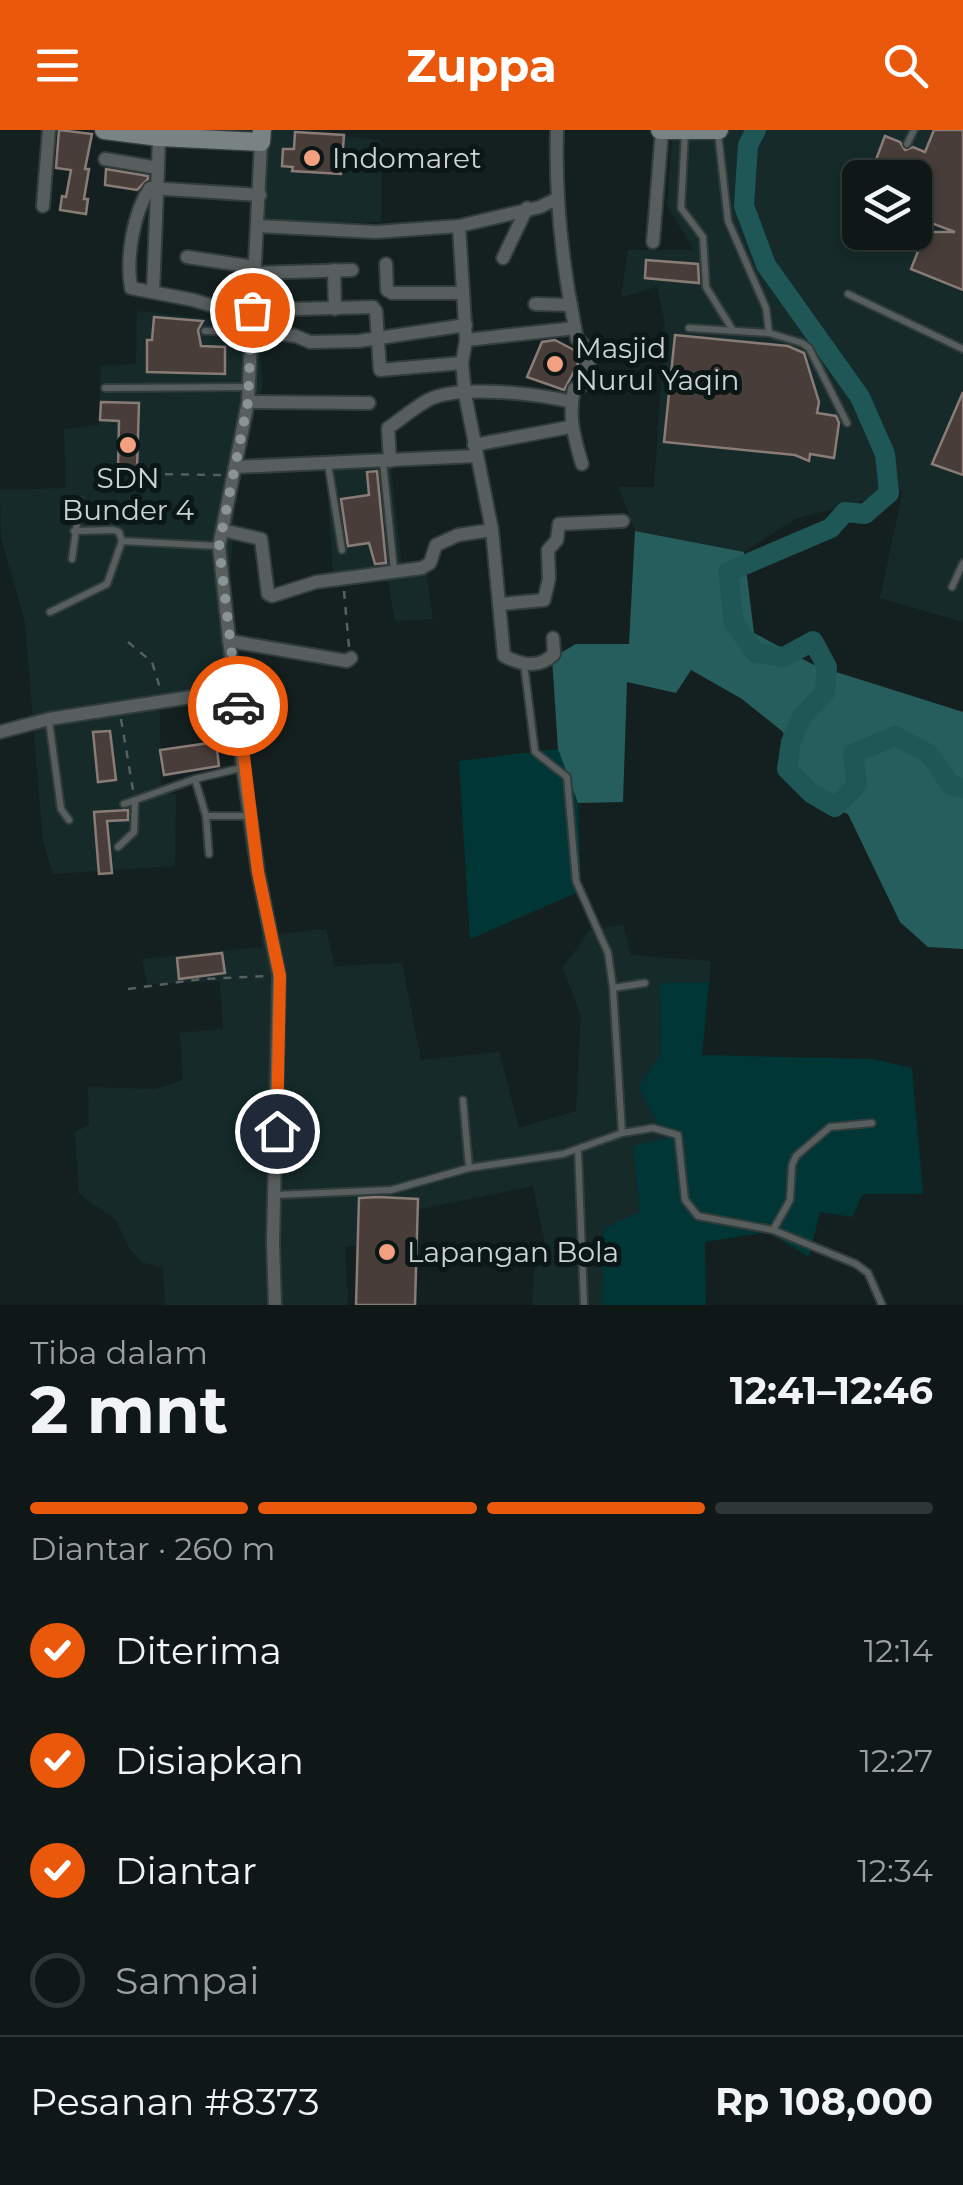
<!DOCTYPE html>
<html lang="id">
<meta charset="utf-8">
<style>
body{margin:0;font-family:Montserrat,sans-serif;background:#182120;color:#f1f3f6;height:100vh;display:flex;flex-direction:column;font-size:38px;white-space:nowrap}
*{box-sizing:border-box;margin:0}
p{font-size:32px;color:#9ba0a1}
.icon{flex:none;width:55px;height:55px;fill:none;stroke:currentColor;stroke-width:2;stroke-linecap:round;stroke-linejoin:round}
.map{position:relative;height:1175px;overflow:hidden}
.panel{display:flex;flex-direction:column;background:#0f1817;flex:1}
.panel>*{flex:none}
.fabs{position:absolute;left:842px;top:30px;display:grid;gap:20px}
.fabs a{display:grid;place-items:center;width:90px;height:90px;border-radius:15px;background:#0f1817;box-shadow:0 5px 15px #0003,0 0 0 2px #2f3736;font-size:50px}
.pin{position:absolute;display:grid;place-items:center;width:85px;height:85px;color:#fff;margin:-42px;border:5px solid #fff;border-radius:50%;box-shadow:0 2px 10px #0007}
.courier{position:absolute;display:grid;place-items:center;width:100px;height:100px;margin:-50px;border:8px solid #ea580c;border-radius:50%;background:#fff;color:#222;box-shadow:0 2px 12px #0007}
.overview em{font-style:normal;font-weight:700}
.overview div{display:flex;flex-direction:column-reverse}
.overview{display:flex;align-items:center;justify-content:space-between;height:170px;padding:0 30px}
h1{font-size:65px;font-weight:700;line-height:75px}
.bar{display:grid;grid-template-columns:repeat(4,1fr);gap:15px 10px;align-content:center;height:120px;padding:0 30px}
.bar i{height:12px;border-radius:8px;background:#2f3736}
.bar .on{background:#ea580c}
.bar p{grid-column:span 4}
.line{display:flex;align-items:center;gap:25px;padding:0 30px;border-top:2px solid #2f3736}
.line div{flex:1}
ol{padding:0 30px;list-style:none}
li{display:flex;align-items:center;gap:30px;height:110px}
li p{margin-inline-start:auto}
li .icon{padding:10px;border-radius:50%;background:#ea580c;color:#fff;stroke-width:4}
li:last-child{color:#9ba0a1}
li i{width:55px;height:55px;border:5px solid #2f3736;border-radius:50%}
header{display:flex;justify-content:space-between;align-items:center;height:130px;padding:0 30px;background:#ea580c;color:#fff;font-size:45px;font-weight:700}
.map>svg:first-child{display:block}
.built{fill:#162a2a;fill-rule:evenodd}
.green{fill:#003736}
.forest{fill:#265e5d}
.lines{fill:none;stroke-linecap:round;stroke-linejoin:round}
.river{stroke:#1f5756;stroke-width:20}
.building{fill:#483d38;stroke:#897c77;stroke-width:2.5}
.lane-casing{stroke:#313d3c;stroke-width:10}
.street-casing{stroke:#313d3c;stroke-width:16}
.secondary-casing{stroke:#313d3c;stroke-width:21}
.path{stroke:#55605f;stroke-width:2.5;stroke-dasharray:8 8;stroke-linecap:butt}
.lane{stroke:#585e5e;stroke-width:6}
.street{stroke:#585e5e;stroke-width:12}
.secondary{stroke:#7a8383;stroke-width:18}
.done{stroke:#8b9494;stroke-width:10;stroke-dasharray:0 18}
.route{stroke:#ea580c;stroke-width:12}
.poi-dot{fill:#f2a080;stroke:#0b1616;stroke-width:4}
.labels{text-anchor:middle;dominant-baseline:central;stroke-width:10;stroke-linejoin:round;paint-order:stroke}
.poi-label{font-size:28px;fill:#cbd3d3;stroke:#0b1616;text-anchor:start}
</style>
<header><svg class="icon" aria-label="menu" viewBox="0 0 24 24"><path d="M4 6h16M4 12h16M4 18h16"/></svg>Zuppa<svg class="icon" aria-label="search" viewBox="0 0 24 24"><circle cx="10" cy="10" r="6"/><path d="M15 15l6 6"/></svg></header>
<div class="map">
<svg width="963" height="1175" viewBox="0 0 963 1175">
<rect width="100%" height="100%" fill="#14201f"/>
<g class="built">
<polygon points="165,0 291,0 381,10 381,92 252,92 257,9"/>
<path d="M701 0H963V492L880 468 903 360 795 389 744 422 635 401 619 357H654L665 193 657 157 621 167 628 120H694L667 76 672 10 700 6ZM860 48H915V102H860Z"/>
<polygon points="137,181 257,194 263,252 237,351 230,446 244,568 160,580 161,663 176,664 175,736 53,744 43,711 25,492 1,408 0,360 66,358 64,299 99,295 101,236 136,234"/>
<polygon points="391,335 402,437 425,434 433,489 395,491 388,451 334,454 326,341"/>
<polygon points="623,794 631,825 711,831 709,852 660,853 661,923 638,957 666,1008 633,1016 640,1083 604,1099 602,1175 532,1175 534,1140 545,1114 533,1056 416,1080 409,1107 345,1117 348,1175 165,1175 163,1138 141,1132 128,1116 116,1090 79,1064 75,1002 89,995 88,957 155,959 183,950 180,903 223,899 220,851 147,854 142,829 262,817 261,806 326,799 335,836 402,833 421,930 499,922 519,998 576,981 581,887 563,837 590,800"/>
</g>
<g class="green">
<polygon points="558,619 578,673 581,761 470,809 459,631"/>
<polygon points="709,852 702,925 873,929 912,938 923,1064 863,1064 852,1087 820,1082 809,1127 767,1102 705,1112 706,1175 602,1175 604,1099 640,1082 633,1016 666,1008 638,957 661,923 660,853"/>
</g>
<polygon class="forest" points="635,401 744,422 754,503 814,535 963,582 963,819 928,817 900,792 848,684 807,669 783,602 742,569 691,540 676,563 627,552 623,672 578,673 558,619 552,528 576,514 629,514"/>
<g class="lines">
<polyline class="river" points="756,0 748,15 744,76 766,135 860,267 885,324 889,363 865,384 845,382 831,398 728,442 734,493 756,523 784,527 813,511 827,537 825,562 801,588 791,612 787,639 811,663 835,677 857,655 853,624 895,606 929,624 951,655 963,658"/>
</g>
<g class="building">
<polygon points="59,0 92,4 85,39 89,39 84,69 88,69 86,84 60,80 62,66 66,67 71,40 56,38"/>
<polygon points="934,0 963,0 963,160 911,139 922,111 903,102 955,102 915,87 915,48 869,48 885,6 900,12 905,20 913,17 925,22"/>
<polygon points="295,2 344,5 341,44 292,41 293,37 282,36 283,19 294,19"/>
<polygon points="106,39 148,46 148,49 137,60 105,55"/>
<polygon points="646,130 698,134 699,153 645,148"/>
<polygon points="154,187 203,191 198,200 201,216 225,217 225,244 147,242 147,210 152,210"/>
<polygon points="675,205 788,216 804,223 819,272 817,283 836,286 839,293 834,328 810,324 809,331 795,325 664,312"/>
<polygon points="555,210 574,220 578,234 564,260 527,247 542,212"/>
<polygon points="963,262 963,345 932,334"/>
<polygon points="101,272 139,273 137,340 118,339 119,291 100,290"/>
<polygon points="377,341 386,433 375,434 369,413 348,416 341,369 369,365 367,342"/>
<polygon points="110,601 116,650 98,652 93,602"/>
<polygon points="216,612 219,636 164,645 160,620"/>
<polygon points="128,680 128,690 107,691 112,743 99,744 94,682"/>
<polygon points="222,823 225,843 179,849 177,828"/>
<polygon points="379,1067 418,1069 415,1175 356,1175 359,1068"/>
</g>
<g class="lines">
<defs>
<g id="lane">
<polyline points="685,2 681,78 703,107 706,157 732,199"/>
<polyline points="907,14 914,0"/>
<polyline points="848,164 963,219"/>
<polyline points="689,198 769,203 766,178 728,91 718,3"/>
<polyline points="205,201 249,202"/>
<polyline points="769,203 802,213 809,218 847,293"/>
<polyline points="105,258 249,257"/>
<polyline points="383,332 394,440"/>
<polyline points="328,334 342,420"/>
<polyline points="74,401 114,400 119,402 122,411"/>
<polyline points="72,429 80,371"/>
<polyline points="952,457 963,433"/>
<polyline points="50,482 107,454 122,411 218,416"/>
<polyline points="524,534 535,622 567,647 576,751 608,823 613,858"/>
<polyline points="49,591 61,679 69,690"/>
<polyline points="195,649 206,686 209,724"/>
<polyline points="124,674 195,649 241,638"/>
<polyline points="206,686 249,686"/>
<polyline points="118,717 134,702 135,671"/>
<polyline points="463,970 469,1038"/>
<polyline points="622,1003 613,858 645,853"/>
<polyline points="578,1020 584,1174"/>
<polyline points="275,1065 391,1060 469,1038 563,1024 622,1003 653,998 678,1005 685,1070 698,1086 773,1100 856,1134 868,1143 882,1175"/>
<polyline points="773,1100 790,1070 792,1035 796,1026 830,997 872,993"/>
</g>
<g id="street">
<path d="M557 0C555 67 562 133 575 198L577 209 586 217 584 222 589 236 584 254 574 259C568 287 574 307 582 334"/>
<polyline points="261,12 248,272 219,416 243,638 258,742 279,845 273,1113 275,1175"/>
<polyline points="105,29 158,38 159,7"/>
<polyline points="43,76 49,0"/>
<polyline points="258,96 376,102 459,96 540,77 558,68"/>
<path d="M459 96 466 210 462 233 465 264 492 400 504 526C521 535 539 539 554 524L553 508"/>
<polyline points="653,112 662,0"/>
<polyline points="187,127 255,137"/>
<polyline points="503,128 527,78"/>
<polyline points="386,134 387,160 392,163 463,163"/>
<polyline points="334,140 335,179"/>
<polyline points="255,143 352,140"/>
<polyline points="153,162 158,38"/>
<polyline points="535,174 571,175"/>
<polyline points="252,180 373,177 376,181 380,240 462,233"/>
<path d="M251 187 193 170 131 158C126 128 133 83 150 58L260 65"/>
<polyline points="251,200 296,206 310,212 359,211 466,195"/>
<polyline points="466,210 575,198"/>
<polyline points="248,272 369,273"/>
<polyline points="474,315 570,297"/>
<path d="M390 331 388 298C401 289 414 278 428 270 459 254 538 264 572 272"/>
<polyline points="235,337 476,326"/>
<polyline points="222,400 261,409 268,464 272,466 316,452 422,438 430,433 436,415 458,405 492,400"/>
<polyline points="501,474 544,470 549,449 548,420 557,410 559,394 623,391"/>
<polyline points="229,511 347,531 351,528"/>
<polyline points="0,602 49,589 236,560"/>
</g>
<g id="secondary">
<polyline points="104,0 159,7 261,12 262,0"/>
<polyline points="660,0 719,0"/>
</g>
</defs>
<use href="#lane" class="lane-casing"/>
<use href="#street" class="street-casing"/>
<use href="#secondary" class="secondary-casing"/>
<g class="path">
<polyline points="149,344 221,345"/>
<polyline points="344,461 349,517"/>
<polyline points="128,512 152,532 160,558"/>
<polyline points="121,589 133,660"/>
<polyline points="128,859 202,849 268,846"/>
</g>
<use href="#lane" class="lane"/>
<use href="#street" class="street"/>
<use href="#secondary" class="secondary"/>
</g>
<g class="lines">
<polyline class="done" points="238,576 219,416 248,272 252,180"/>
<polyline class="route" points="238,576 258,742 280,846 277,1001"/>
</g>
<g class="poi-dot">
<circle cx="312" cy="28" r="10"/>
<circle cx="555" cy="234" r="10"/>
<circle cx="128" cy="315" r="10"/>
<circle cx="387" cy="1122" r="10"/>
</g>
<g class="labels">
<g class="poi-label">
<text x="332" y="28">Indomaret</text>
<text x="575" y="218">Masjid<tspan x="575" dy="32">Nurul Yaqin</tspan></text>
<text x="128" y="348" text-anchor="middle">SDN<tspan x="128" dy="32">Bunder 4</tspan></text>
<text x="407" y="1122">Lapangan Bola</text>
</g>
</g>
</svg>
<div class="fabs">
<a><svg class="icon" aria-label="layers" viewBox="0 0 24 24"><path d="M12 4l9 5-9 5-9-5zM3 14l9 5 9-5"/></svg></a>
</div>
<div class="pin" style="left:252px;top:180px;background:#ea580c"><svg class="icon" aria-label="bag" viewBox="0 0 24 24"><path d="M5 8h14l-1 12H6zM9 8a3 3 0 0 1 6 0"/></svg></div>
<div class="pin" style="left:277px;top:1001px;background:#1f2937"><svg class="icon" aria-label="home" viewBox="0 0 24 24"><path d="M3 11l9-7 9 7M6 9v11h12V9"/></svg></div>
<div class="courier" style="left:238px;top:576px"><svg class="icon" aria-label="car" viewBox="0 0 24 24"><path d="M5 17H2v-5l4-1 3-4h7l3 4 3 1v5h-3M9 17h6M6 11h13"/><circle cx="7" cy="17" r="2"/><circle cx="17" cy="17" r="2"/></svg></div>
</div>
<section class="panel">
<div class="overview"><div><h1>2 mnt</h1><p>Tiba dalam</p></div><em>12:41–12:46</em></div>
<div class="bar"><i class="on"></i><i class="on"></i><i class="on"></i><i></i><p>Diantar · 260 m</p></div>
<ol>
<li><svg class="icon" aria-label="check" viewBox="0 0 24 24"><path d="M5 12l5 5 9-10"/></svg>Diterima<p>12:14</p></li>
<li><svg class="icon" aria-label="check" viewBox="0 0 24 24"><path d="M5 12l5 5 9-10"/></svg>Disiapkan<p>12:27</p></li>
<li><svg class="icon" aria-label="check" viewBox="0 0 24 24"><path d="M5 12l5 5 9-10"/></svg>Diantar<p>12:34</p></li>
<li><i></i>Sampai</li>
</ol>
<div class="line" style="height:130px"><div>Pesanan #8373</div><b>Rp 108,000</b></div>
</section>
